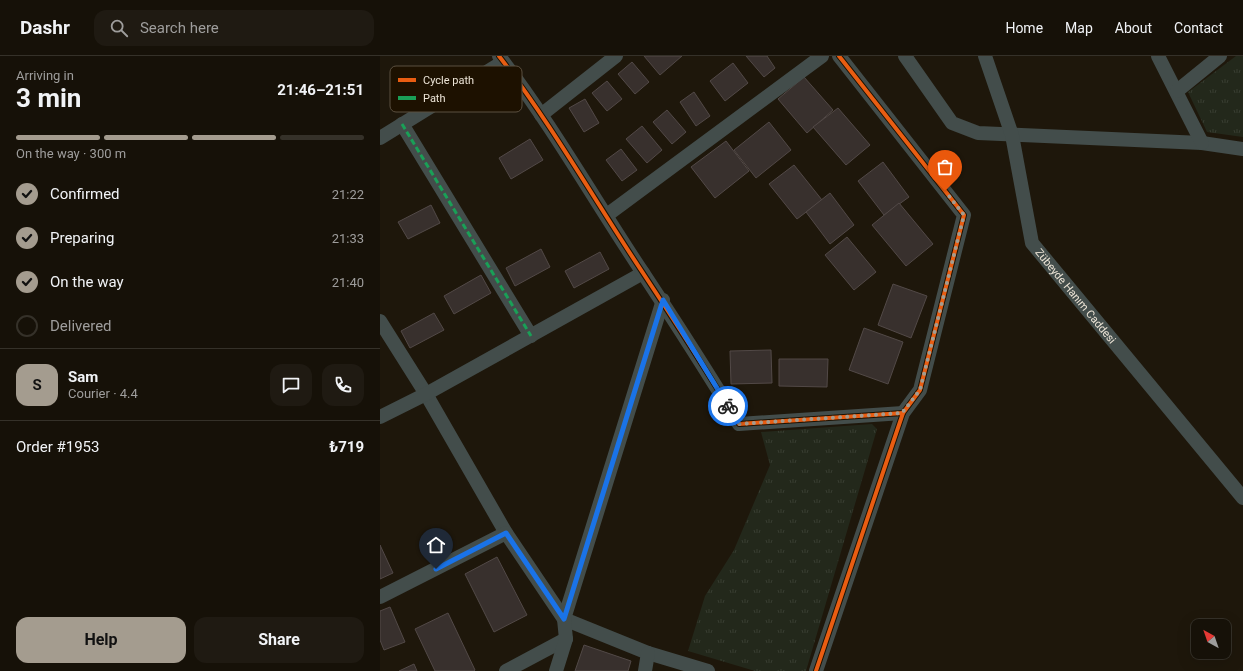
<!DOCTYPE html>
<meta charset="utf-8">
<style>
body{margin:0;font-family:Roboto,sans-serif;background:#1f1a12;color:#f1f3f6;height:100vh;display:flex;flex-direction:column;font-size:15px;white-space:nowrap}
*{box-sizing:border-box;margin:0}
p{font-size:13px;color:#9e9d9c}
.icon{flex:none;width:22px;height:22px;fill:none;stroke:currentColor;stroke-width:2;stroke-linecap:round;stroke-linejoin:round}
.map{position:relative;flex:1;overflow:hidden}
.sheet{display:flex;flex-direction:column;background:#161108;width:380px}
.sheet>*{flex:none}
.needle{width:26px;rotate:320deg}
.fabs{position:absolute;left:811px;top:563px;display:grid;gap:8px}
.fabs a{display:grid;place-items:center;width:40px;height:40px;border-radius:8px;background:#161108;box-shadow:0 4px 16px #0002,0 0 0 1px #353129;font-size:20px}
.pin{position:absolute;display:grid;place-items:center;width:34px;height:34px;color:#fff;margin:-41px -17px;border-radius:50% 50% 50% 0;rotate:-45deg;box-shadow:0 0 4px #0007}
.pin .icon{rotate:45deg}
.courier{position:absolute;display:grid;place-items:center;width:40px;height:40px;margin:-20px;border:3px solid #1a73e8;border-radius:50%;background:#fff;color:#222;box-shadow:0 1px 5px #0007}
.summary em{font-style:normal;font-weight:700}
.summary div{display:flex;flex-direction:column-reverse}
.summary{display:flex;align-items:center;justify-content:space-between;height:68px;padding:0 16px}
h1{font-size:26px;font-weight:700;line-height:30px}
.bar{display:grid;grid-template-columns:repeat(4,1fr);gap:6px 4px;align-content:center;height:48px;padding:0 16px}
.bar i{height:5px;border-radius:3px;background:#353129}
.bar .active{background:#a49c8f}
.bar p{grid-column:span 4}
.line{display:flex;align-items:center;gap:10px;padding:0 16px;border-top:1px solid #353129}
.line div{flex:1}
.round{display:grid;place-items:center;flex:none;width:42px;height:42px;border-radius:12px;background:#1f1a12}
ol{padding:0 16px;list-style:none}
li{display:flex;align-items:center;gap:12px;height:44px}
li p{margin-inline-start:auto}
li .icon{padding:4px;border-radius:50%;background:#a49c8f;color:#111;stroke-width:4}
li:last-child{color:#9e9d9c}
li i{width:22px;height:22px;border:2px solid #353129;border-radius:50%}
.button{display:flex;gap:8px;margin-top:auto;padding:8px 16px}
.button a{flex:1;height:46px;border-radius:12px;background:#a49c8f;color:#111;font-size:16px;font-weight:700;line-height:46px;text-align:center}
.button a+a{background:#1f1a12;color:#f1f3f6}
header{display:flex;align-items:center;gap:24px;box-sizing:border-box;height:56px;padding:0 20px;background:#161108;border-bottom:1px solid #353129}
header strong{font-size:19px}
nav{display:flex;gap:22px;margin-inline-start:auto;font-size:14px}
.search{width:280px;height:36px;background:#1f1a12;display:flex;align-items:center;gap:10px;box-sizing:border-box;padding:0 14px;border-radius:12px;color:#9e9d9c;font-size:15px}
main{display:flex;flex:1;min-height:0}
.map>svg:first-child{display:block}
.park{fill:url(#park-tufts)}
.building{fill:#38302d;stroke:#524947}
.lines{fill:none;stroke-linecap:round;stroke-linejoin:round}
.minor{stroke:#434d4b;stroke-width:14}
.quiet{stroke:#1a9f57;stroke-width:3;stroke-dasharray:6 3;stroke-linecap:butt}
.cycleway-casing{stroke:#1d1100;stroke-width:6}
.cycleway{stroke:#e95d12;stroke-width:4}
.done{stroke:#a49c8f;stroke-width:4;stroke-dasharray:0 7.2}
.route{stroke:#1a73e8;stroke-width:5}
.labels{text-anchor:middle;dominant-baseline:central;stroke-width:3;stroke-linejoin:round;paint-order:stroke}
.street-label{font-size:11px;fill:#ece4d6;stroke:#1d1100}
.key{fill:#1d1100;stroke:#5b5040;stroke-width:1}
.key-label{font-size:11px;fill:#ece4d6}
</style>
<header>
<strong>Dashr</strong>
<div class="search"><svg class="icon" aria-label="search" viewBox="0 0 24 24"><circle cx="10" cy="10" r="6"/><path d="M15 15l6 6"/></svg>Search here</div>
<nav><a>Home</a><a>Map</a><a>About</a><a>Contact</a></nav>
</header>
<main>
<section class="sheet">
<div class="summary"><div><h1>3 min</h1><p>Arriving in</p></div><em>21:46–21:51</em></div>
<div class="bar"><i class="active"></i><i class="active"></i><i class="active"></i><i></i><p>On the way · 300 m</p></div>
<ol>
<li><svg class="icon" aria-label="check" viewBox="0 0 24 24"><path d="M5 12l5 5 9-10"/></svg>Confirmed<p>21:22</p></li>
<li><svg class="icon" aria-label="check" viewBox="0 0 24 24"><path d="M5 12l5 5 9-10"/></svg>Preparing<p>21:33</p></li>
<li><svg class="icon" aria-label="check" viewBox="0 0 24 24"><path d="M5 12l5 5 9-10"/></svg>On the way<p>21:40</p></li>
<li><i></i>Delivered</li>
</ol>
<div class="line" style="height:72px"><b class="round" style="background:#a49c8f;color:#111">S</b><div><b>Sam</b><p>Courier · 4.4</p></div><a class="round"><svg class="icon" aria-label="chat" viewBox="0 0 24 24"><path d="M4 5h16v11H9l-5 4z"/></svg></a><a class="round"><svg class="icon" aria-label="phone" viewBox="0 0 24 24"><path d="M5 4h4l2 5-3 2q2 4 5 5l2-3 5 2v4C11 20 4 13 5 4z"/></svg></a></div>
<div class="line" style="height:52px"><div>Order #1953</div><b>₺719</b></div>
<div class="button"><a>Help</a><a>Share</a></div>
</section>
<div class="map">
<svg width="863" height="615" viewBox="0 0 863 615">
<defs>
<pattern id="park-tufts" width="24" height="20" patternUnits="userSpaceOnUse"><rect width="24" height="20" fill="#23281b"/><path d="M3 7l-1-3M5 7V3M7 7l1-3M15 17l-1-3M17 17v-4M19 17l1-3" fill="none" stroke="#383d31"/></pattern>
</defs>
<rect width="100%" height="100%" fill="#1e170b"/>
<g class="park">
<polygon points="856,0 863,0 863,81 827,76 808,36"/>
<polygon points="492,368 497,373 426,615 375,615 308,595 325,540 354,494 390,409 381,376"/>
</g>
<g class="building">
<polygon points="264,0 302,0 280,19"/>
<polygon points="366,0 387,0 395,12 384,21"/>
<polygon points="252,6 269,26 255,38 238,18"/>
<polygon points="353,7 368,27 345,45 330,25"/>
<polygon points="424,21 453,54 427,77 398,43"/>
<polygon points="227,25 242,43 227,55 212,37"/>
<polygon points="314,36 330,60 316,70 300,46"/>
<polygon points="205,43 219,67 204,76 189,52"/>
<polygon points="458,52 490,89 466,109 433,71"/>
<polygon points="287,54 306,76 292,88 273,66"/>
<polygon points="389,66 411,94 376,122 354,94"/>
<polygon points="262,70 282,94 267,107 246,83"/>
<polygon points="150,83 163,104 131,123 119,102"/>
<polygon points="346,85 369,115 335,142 311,111"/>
<polygon points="241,93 257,114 242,125 226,104"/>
<polygon points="503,106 529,141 504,159 478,125"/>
<polygon points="414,109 442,144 417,163 389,128"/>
<polygon points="450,137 474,169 450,188 426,156"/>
<polygon points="519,147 553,188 526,210 492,169"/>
<polygon points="51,149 60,167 28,183 18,166"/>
<polygon points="467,181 496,216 474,234 445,199"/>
<polygon points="161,193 170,211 135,230 126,212"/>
<polygon points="220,196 229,213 194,232 185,215"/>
<polygon points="101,219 111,237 74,258 64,240"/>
<polygon points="513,228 547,240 531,282 498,269"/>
<polygon points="54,257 64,274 30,292 21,275"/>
<polygon points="484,272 523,286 508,328 469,314"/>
<polygon points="391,294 392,327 351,328 350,295"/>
<polygon points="399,303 448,303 447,331 399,330"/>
<polygon points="0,489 13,517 0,523"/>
<polygon points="117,501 147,559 114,576 85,518"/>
<polygon points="10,551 25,586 4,594 0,584 0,555"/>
<polygon points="68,557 95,614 94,615 55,615 35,573"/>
<polygon points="204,589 251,605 248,615 195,615"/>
<polygon points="34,608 37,615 19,615"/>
</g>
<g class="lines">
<g class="minor">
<path d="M119 0C172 69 215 145 263 217 296 267 328 317 359 368L523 357"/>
<polyline points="525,0 572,67 598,77 822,87 863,93"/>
<path id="s1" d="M605 0 632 79 652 187 863 442"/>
<polyline points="778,0 822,87"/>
<polyline points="797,35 840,0"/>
<polyline points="161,59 236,0"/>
<polyline points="22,68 151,280"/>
<polyline points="0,82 123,6"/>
<polyline points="227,159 442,0"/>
<polyline points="0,265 46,338 126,477 184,563 268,597 328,615"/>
<polyline points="0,361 46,338 263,217"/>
<polyline points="0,541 126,477"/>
<polyline points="126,615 186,583"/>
<polyline points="176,615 186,583 184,563 283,244"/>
<polyline points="265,615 268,597"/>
<polyline points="436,615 523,357 540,334 584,159 459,0"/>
</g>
<polyline class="quiet" points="22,68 151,280"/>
<defs>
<g id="cycleway">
<path d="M119 0C172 69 215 145 263 217 296 267 328 317 359 368L523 357"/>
<polyline points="436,615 523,357 540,334 584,159 459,0"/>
</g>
</defs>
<use href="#cycleway" class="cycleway-casing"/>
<use href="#cycleway" class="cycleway"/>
</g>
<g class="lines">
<polyline class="done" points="348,350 359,368 522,357 540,334 584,159 565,135"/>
<polyline class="route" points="56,513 126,477 184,563 283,244 348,350"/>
</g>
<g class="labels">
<g class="street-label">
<text stroke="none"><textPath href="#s1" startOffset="262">Zübeyde Hanım Caddesi</textPath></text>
</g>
</g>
<rect x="10" y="10" width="132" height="46" rx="6" class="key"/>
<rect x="18" y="22" width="18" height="4" fill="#e95d12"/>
<rect x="18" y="40" width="18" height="4" fill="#1a9f57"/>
<g class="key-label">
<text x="43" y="28">Cycle path</text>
<text x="43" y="46">Path</text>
</g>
</svg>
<div class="fabs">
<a><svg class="needle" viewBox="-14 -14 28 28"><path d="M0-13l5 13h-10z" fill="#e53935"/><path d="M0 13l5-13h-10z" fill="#9e9d9c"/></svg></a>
</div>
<div class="pin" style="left:565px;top:135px;background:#ea580c"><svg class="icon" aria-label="bag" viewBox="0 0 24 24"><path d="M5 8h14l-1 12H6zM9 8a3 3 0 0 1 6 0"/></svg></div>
<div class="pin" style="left:56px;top:513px;background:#1f2937"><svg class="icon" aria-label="home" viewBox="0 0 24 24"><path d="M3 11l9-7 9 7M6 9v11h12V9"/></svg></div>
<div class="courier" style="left:348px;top:350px"><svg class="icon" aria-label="bike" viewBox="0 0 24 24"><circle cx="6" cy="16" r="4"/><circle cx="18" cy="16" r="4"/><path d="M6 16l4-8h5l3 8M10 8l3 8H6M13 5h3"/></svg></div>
</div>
</main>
